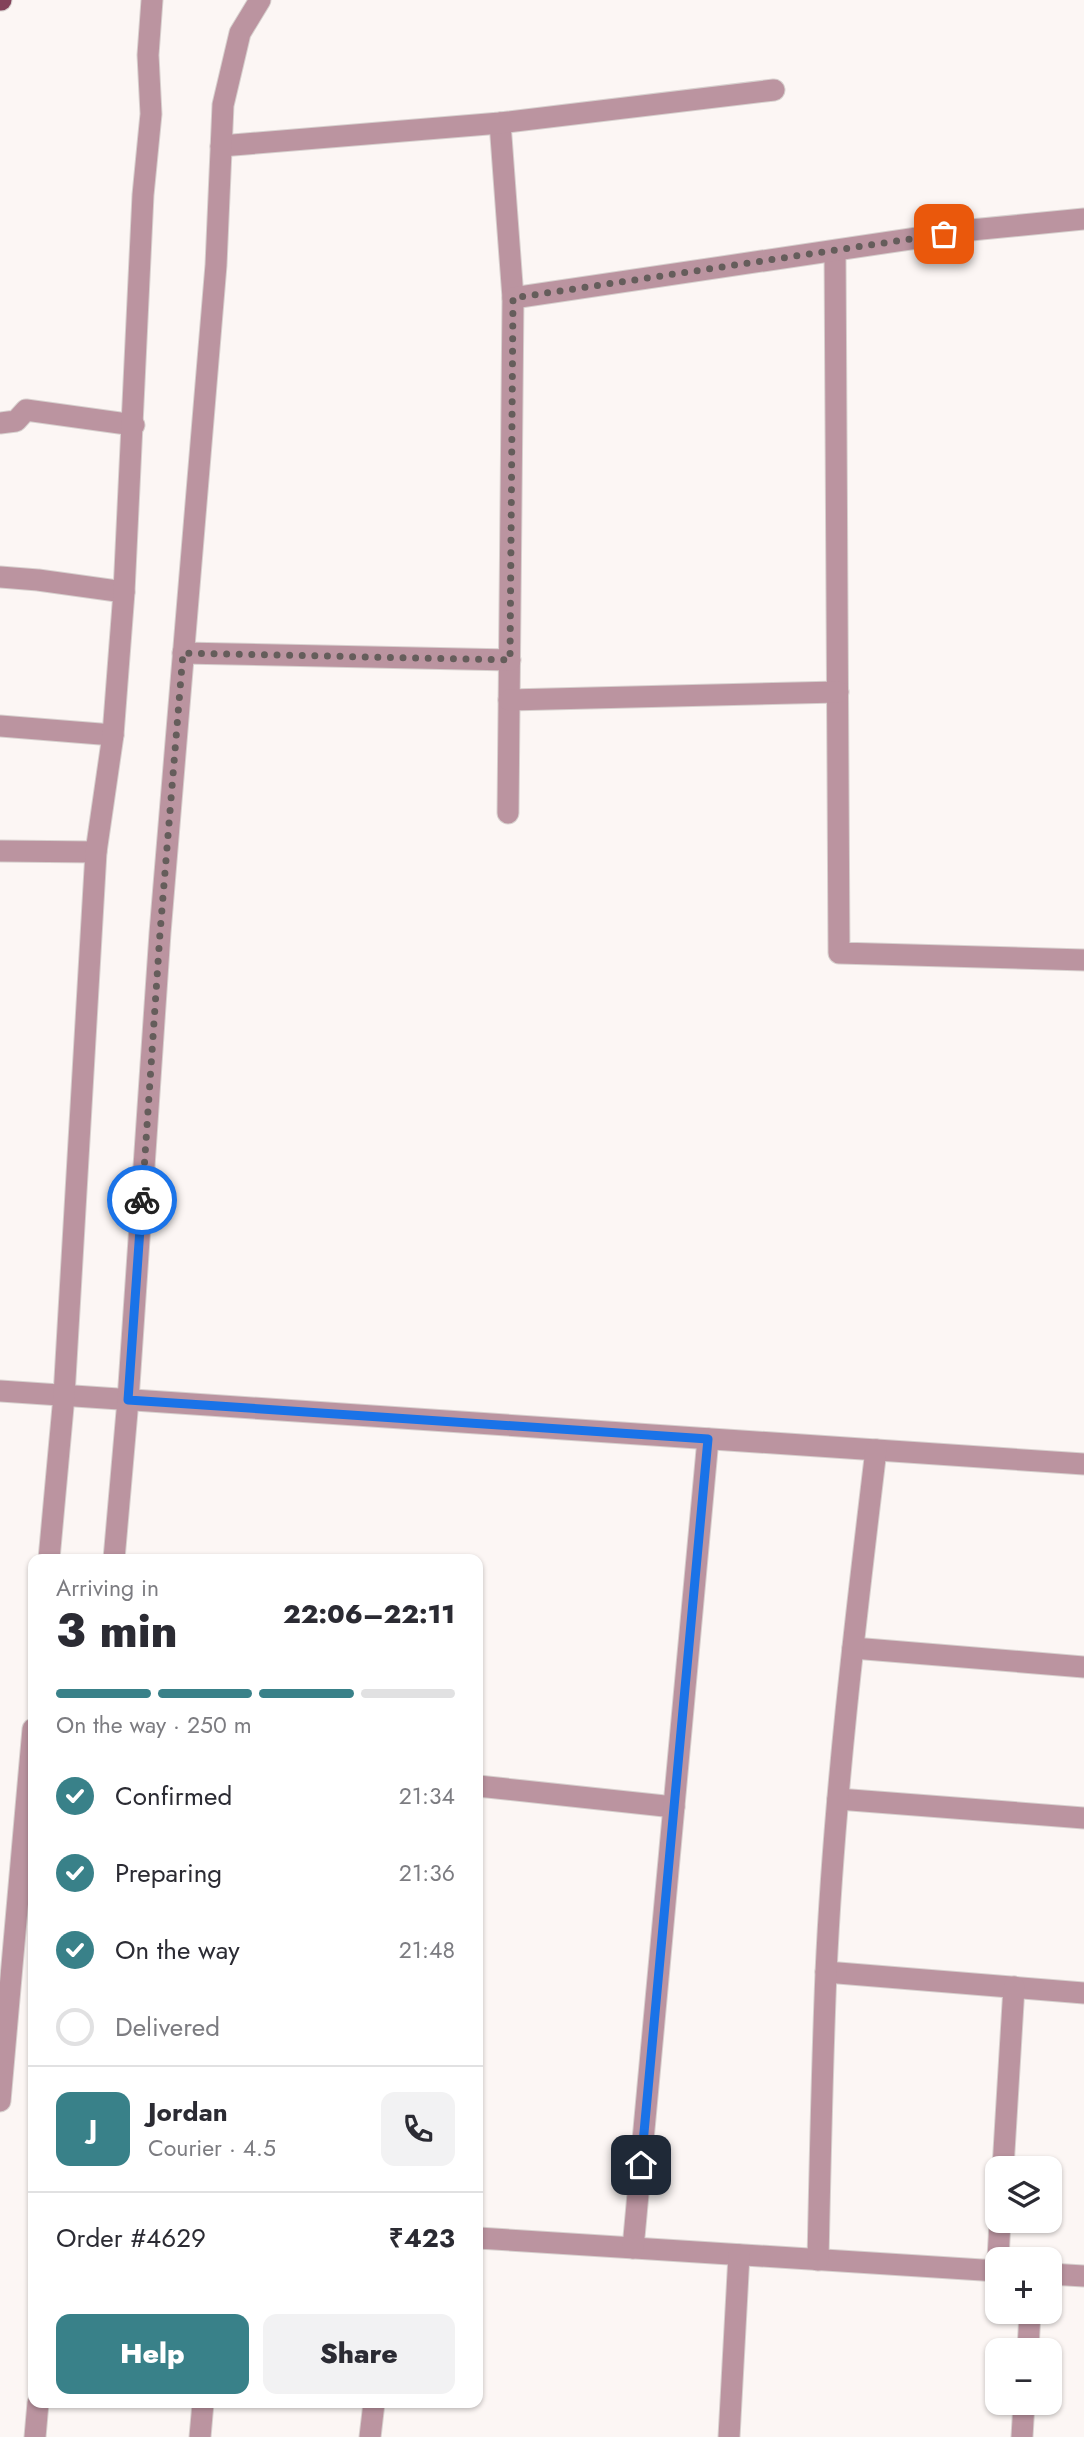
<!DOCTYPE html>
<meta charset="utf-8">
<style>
body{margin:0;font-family:Jost,sans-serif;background:#f2f2f3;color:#2b2b33;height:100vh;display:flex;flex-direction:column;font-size:26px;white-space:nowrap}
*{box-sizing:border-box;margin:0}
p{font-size:23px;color:#7c7c81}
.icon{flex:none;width:38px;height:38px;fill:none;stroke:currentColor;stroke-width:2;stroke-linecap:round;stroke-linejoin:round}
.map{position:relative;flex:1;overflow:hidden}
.side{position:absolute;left:28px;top:1554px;width:455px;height:854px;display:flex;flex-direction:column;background:#fff;border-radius:14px;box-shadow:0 2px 5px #0004}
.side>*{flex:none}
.fabs{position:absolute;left:985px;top:2156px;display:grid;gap:14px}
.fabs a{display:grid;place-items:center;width:77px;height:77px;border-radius:14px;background:#fff;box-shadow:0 2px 5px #0004;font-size:35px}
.pin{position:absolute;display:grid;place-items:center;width:60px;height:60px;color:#fff;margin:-30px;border-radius:14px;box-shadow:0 4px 10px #0006}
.courier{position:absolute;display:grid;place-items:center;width:70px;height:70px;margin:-35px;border:5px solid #1a73e8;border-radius:50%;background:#fff;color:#222;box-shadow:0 2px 9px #0007}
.summary em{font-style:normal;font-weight:800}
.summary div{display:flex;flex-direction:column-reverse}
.summary{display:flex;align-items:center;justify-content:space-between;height:119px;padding:0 28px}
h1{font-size:46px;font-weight:800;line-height:52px}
.bar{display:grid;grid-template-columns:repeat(4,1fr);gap:10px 7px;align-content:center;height:84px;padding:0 28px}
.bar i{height:9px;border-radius:5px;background:#e1e1e2}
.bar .on{background:#398189}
.bar p{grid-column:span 4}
.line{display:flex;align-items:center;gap:18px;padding:0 28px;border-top:2px solid #e1e1e2}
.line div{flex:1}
.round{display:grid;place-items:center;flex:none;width:74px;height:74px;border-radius:14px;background:#f2f2f3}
ol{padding:0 28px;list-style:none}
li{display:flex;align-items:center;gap:21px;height:77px}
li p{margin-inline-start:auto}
li .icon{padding:7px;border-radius:50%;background:#398189;color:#fff;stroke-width:4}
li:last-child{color:#7c7c81}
li i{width:38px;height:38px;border:4px solid #e1e1e2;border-radius:50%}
.action{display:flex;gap:14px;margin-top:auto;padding:14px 28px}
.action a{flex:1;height:80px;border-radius:14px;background:#398189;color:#fff;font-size:28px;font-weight:800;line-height:80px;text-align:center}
.action a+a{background:#f2f2f3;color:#2b2b33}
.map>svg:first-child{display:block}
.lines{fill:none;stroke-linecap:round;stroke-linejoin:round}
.minor-casing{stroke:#d7d0ce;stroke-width:23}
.major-casing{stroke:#d7d0ce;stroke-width:23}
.minor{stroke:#bb94a0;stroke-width:21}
.major{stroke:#83415a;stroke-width:21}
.done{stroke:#655d5b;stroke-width:7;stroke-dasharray:0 12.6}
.route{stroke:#1a73e8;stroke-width:9}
</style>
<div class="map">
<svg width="1084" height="2437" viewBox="0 0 1084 2437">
<rect width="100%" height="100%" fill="#fcf6f4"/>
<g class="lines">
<defs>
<g id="minor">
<polyline points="500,123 513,298 508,813"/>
<polyline points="221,146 500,123 774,90"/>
<polyline points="835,251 839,953 1084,960"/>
<polyline points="513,298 971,230 1084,219"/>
<polyline points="0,423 16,421 26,410 134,425"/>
<polyline points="0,577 38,580 124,592"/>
<polyline points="183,653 510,660"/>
<polyline points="509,700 838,692"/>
<polyline points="0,726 113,735"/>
<polyline points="0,851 96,852"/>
<polyline points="0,1391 1084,1464"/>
<polyline points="49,1559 64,1396 96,852 113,735 124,592 143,195 151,114 148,55 152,0"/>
<polyline points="114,1559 128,1400 160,933 216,265 223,105 240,33 260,0"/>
<polyline points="853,1648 1084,1667"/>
<polyline points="478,1786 674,1807"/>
<polyline points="838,1799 1084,1818"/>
<polyline points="826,1972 1084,1993"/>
<polyline points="0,2101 33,1729"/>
<polyline points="1003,2168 1014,1987"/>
<polyline points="478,2238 998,2271"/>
<polyline points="633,2248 708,1439"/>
<polyline points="998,2259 1000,2221"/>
<path d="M818 2260C820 2164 822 2069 826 1973 834 1798 855 1624 876 1450"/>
<polyline points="1050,2274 1084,2276"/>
<polyline points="1028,2350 1030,2312"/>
<polyline points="35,2437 38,2403"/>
<polyline points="200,2437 203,2403"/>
<polyline points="370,2437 374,2403"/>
<polyline points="729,2437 739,2255"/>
<polyline points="1022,2437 1024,2403"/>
</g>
<polyline id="major" points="0,0 1,0"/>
</defs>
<use href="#minor" class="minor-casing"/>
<use href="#major" class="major-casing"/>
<use href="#minor" class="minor"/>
<use href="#major" class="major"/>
</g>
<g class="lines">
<polyline class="done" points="142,1200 160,933 183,653 510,660 513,298 944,234"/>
<polyline class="route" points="142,1200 128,1400 708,1439 641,2165"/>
</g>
</svg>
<div class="fabs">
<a><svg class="icon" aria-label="layers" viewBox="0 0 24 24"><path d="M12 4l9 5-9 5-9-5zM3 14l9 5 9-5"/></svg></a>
<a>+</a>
<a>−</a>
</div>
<div class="pin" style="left:944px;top:234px;background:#ea580c"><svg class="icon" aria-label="bag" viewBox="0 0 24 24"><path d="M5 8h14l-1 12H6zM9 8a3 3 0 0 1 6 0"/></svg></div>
<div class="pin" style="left:641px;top:2165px;background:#1f2937"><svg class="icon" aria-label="home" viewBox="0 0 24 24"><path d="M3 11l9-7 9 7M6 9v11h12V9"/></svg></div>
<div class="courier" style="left:142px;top:1200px"><svg class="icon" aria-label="bike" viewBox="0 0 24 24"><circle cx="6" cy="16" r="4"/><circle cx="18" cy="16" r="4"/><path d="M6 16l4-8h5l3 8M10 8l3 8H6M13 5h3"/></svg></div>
<section class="side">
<div class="summary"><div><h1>3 min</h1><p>Arriving in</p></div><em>22:06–22:11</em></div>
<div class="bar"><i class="on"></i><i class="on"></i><i class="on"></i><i></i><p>On the way · 250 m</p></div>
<ol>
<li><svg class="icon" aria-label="check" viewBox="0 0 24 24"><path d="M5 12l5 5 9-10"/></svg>Confirmed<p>21:34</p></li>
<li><svg class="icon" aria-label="check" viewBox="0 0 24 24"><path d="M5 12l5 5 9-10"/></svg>Preparing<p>21:36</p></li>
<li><svg class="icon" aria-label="check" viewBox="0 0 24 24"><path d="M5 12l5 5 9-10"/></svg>On the way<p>21:48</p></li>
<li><i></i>Delivered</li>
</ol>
<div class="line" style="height:126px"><b class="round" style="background:#398189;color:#fff">J</b><div><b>Jordan</b><p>Courier · 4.5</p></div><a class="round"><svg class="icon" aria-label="phone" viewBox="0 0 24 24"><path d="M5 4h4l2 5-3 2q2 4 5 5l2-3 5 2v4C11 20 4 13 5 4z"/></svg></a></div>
<div class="line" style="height:91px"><div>Order #4629</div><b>₹423</b></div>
<div class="action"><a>Help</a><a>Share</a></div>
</section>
</div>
